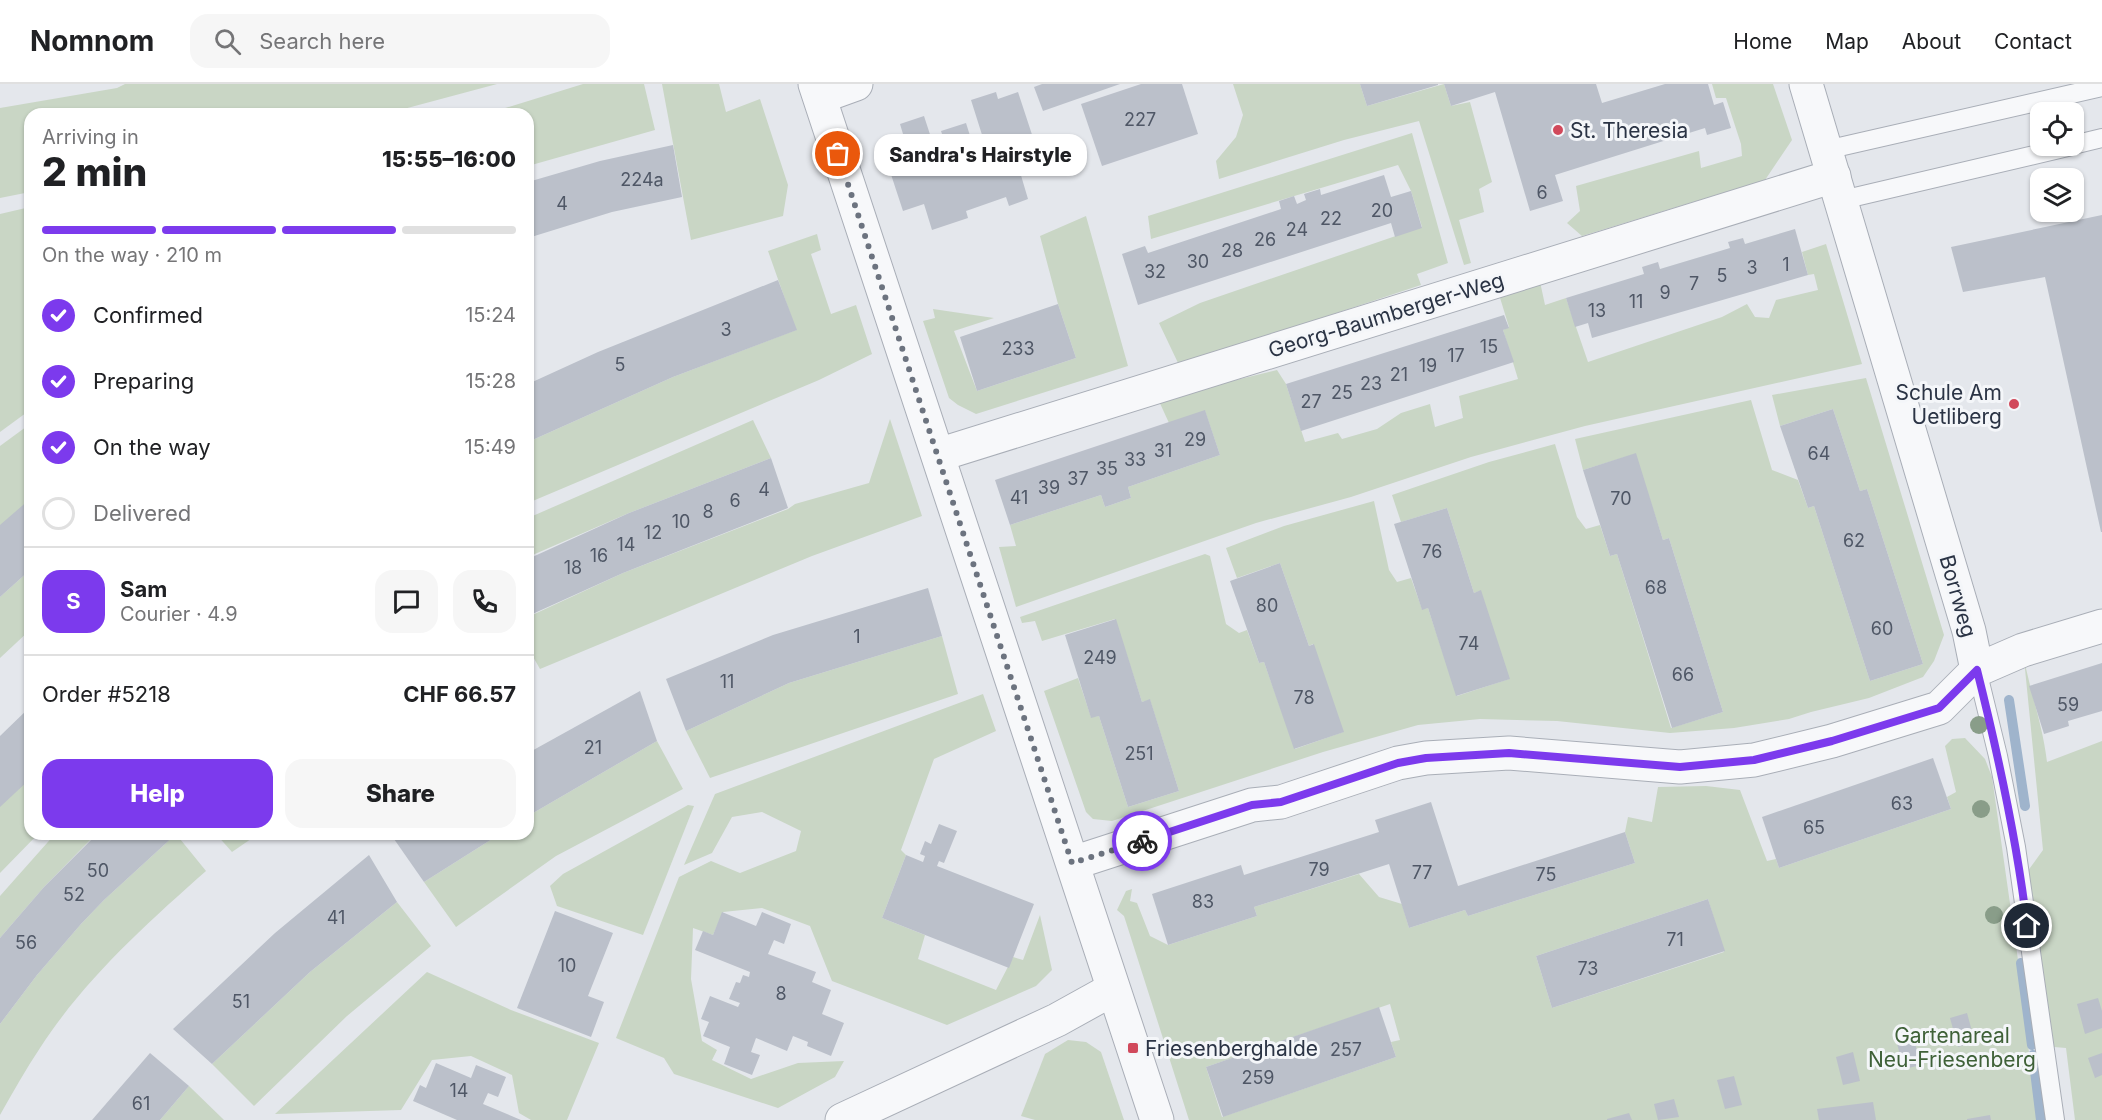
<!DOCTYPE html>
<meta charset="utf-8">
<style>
body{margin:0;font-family:Inter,sans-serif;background:#f6f6f6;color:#202124;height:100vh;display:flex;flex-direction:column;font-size:22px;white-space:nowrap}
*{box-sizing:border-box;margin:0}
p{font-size:20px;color:#757577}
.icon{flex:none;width:33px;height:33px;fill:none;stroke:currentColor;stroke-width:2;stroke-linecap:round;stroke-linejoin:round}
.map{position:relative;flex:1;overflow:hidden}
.drawer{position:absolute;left:24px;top:24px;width:510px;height:732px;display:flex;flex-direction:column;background:#fff;border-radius:18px;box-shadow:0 2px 4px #0004}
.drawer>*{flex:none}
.buttons{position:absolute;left:2030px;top:18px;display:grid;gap:12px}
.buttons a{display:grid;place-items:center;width:54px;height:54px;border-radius:12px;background:#fff;box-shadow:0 2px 4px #0004;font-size:30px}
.pin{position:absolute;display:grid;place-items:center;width:51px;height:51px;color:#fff;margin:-26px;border:3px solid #fff;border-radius:50%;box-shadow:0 2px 6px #0007}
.courier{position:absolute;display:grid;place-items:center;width:60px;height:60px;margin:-30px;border:4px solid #7c3aed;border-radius:50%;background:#fff;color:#222;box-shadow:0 2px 8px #0007}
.bubble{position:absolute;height:42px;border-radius:18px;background:#fff;box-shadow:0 2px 4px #0004;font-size:20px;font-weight:800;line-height:42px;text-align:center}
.head em{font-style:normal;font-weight:800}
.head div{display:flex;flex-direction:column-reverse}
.head{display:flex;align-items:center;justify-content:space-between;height:102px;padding:0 18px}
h1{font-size:39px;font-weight:800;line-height:45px}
.bar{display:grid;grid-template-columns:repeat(4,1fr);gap:9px 6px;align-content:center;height:72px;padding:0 18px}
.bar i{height:8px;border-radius:4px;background:#e0e0e0}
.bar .on{background:#7c3aed}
.bar p{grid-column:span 4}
.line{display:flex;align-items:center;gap:15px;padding:0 18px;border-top:2px solid #e0e0e0}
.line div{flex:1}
.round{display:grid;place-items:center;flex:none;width:63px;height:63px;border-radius:18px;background:#f6f6f6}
ol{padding:0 18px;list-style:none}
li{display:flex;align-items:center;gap:18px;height:66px}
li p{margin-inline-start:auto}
li .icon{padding:6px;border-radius:50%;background:#7c3aed;color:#fff;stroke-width:4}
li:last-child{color:#757577}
li i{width:33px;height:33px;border:3px solid #e0e0e0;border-radius:50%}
.primary-button{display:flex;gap:12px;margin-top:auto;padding:12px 18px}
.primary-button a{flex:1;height:69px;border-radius:18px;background:#7c3aed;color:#fff;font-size:24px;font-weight:800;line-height:69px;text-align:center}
.primary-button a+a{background:#f6f6f6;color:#202124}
header{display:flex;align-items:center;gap:36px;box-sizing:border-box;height:84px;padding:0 30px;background:#fff;border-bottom:2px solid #e0e0e0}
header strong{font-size:28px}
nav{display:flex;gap:33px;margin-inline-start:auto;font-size:21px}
.search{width:420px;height:54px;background:#f6f6f6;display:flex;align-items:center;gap:15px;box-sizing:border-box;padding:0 21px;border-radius:18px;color:#757577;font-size:22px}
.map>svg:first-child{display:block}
.green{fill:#c9d6c5;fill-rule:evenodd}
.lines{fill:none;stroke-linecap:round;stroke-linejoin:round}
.stream{stroke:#9fb4cc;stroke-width:10}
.building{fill:#bbc0ca}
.service-casing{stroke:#a9aeb7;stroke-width:20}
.minor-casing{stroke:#a9aeb7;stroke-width:35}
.service{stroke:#f7f8fa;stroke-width:18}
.minor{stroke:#f7f8fa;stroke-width:33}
.tree{fill:#899d89}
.done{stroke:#6c737f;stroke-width:6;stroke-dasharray:0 10.8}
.route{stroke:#7c3aed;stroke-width:8}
.poi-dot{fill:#d1495b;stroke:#f4f6f9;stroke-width:2}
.labels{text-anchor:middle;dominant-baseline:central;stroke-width:6;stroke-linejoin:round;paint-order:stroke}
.number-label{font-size:18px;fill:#4f5766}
.poi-label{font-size:21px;fill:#2b3445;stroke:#f4f6f9;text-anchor:start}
.street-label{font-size:21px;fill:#2b3445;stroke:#f4f6f9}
.park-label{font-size:21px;fill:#3f6138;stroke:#f4f6f9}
</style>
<header>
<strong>Nomnom</strong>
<div class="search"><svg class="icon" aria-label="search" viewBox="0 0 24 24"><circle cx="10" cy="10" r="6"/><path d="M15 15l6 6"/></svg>Search here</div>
<nav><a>Home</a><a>Map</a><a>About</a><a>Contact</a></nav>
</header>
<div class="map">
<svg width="2102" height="1036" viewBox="0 0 2102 1036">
<rect width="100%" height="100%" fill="#e4e7ec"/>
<g class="green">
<polygon points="125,0 497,0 385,30 30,30 30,108 0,114 0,24 117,4"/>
<polygon points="583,0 644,0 655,46 528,82 528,30 486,30"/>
<polygon points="662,0 719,0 726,28 760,15 788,101 783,132 691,156"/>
<polygon points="1233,0 1360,0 1367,22 1444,0 1451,22 1470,18 1492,98 1479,105 1484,128 1459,136 1471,179 1464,181 1419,37 1344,56 1219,95 1216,77 1236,53 1243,31"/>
<polygon points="1712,0 1773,0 1792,56 1765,96 1582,152 1567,139 1580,127 1576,102 1699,67 1701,84 1742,72 1741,60 1726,14 1716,14"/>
<polygon points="1412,49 1448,179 1417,190 1421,201 1179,281 1159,239 1200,219 1422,143 1411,107 1398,81 1151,155 1148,132"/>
<polygon points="30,123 30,326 0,348 0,130"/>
<polygon points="1086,132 1128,282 976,330 958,321 949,314 923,237 935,234 933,225 994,234 954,247 977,307 1076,274 1058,220 1040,152"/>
<polygon points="817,150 821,166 811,170 831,230 856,221 872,270 819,296 528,419 528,358 673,293 796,246 768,167"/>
<polygon points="1826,160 1862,280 1585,342 1471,373 1351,413 1256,439 1016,523 999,463 1016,462 1010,441 1101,411 1105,423 1131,414 1128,403 1220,371 1205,327 1169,339 1158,315 1277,286 1286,300 1305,358 1338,349 1342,355 1377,345 1401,329 1430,320 1435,343 1463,334 1459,312 1518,295 1503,246 1509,243 1497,204 1539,193 1545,221 1566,214 1588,278 1722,233 1747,220 1755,233 1769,234 1776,216 1818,206 1814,190 1808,191 1802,168"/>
<polygon points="1866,294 1944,551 1934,577 1923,593 1869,614 1811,628 1789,635 1734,644 1670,649 1557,637 1480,635 1418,641 1323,668 1112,737 1093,735 1086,728 1044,607 1078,594 1091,633 1099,632 1128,723 1179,707 1150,616 1142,618 1115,535 1042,557 1035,537 1022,539 1020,533 1205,470 1210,472 1226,540 1239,549 1247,546 1259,579 1264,578 1295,665 1343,648 1313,560 1309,562 1280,479 1237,494 1226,464 1284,442 1374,417 1389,486 1397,498 1411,494 1422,525 1428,524 1457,612 1509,595 1480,507 1474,509 1447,424 1401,438 1392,411 1489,378 1555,360 1577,433 1586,445 1600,441 1610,472 1617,470 1671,644 1723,628 1669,454 1663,456 1635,370 1583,386 1575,355 1751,316 1772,386 1798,396 1808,424 1814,422 1870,597 1923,580 1867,405 1860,407 1833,325 1780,342 1772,311"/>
<polygon points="890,335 922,432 812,472 540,585 528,564 528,533 623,489 788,425 795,420 869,399"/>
<polygon points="753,336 771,374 629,429 528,473 528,434"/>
<polygon points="30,340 30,417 0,443 0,362"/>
<polygon points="30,486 30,546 0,574 0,513"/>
<polygon points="942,552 958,610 710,694 686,647 789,599"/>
<path d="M2024 575C2031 610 2043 643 2047 678L2102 657V1036H2075L2066 964 2054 963 2027 788 2043 766Z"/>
<polygon points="983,610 996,647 934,675 901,766 906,771 882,834 925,851 918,875 996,906 1013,873 1023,876 1040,831 1052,886 1036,902 947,941 832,897 810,842 762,824 723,828 713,851 693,844 691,895 702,957 717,966 712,976 751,995 798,979 844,977 835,993 778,1024 674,990 664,974 616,954 679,793 711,777 740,789 796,767 801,747 762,728 732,733 712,769 684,781 715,710"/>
<path d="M1965 654 1985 675 1992 693 2018 876 2037 1036H1189L1124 832 1117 826 1126 807 1132 805 1130 817 1137 819 1150 852 1168 861 1257 832 1254 823 1359 790 1379 813 1402 820 1409 844 1465 826 1468 832 1635 779 1625 748 1628 733 1652 738 1658 703 1706 702 1740 706 1767 777 1776 775 1779 784 1951 725 1947 713 1956 708 1945 662 1952 655ZM1708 815 1724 868 1552 924 1536 872ZM1390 920 1400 956 1391 958 1396 973 1222 1033 1206 983Z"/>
<polygon points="657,657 683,705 556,772 456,843 424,798 500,750 528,750 528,732"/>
<polygon points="30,694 30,750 38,750 0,789 0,722"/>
<polygon points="688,721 694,722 643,851 557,822 550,802 563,790"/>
<polygon points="55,750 96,750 44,803 0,854 0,812"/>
<path d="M176 750 206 787C145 841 84 896 40 964 26 985 13 1008 0 1031V940L37 891 81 840 104 816Z"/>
<polygon points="216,750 258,750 232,768"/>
<polygon points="397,818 431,862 347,932 254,1022 212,980 310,888"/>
<polygon points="427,888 511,926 599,959 567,1036 531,1036 519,1029 512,991 471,972 432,976 401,1026 275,1030"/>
<polygon points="1068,956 1086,958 1101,968 1124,1036 1035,1036 1021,1032 1045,970"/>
<polygon points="189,1002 224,1036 160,1036"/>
</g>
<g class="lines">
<g class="stream">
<polyline points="2009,616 2025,722"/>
<polyline points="2021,879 2032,961"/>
<polyline points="2033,971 2041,1036"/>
</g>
</g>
<g class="building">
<polygon points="1042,0 1120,0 1043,27 1034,3"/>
<polygon points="1141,0 1182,0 1198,50 1102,82 1081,20"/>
<polygon points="1360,0 1438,0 1438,1 1367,22"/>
<polygon points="1444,0 1596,0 1602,19 1665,0 1708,0 1714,21 1723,18 1731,44 1707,51 1705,44 1555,91 1563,117 1530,127 1495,8 1451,22"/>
<polygon points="996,8 998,15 1018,8 1042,81 1020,88 1028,115 1009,122 1006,113 966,127 968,134 932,146 924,120 903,127 880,57 903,50 900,40 924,32 938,75 949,71 941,47 966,39 972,58 983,54 971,16"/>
<polygon points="673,61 682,113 612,128 528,154 528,98 600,77"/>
<polygon points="1384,91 1391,113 1411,107 1422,144 1395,153 1391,139 1138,221 1122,170 1145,162 1148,169 1281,125 1279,117 1294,112 1297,120 1306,116 1304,110 1320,105 1321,111"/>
<polygon points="2102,131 2102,448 2101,448 2045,193 1963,208 1951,163"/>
<polygon points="1795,145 1808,191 1592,254 1588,239 1575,243 1566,214 1644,190 1642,183 1658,178 1660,185 1730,164 1728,158 1743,154 1745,160"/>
<polygon points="778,196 797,246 673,293 528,358 528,300 598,268"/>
<polygon points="1058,220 1076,274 977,307 960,253"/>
<polygon points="1504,231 1509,244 1503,246 1514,278 1301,347 1286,300"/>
<polygon points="1833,325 1860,407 1867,405 1923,580 1870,597 1814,422 1808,424 1780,342"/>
<polygon points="1205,326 1220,371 1128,403 1131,414 1105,423 1101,411 1010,441 995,396"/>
<polygon points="1636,369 1663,456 1669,454 1723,628 1672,644 1617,470 1610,472 1583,386"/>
<polygon points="771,374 788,424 623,489 528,532 528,475 629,429"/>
<polygon points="30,415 30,486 0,513 0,441"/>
<polygon points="1447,424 1474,509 1481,506 1510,595 1456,612 1428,524 1422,526 1394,440"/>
<polygon points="1280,479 1309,562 1314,560 1344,648 1294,665 1264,578 1259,579 1230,497"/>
<polygon points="928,504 942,552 789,599 686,647 666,595 773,551"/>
<polygon points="1116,535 1142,618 1150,615 1179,707 1128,723 1099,632 1091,634 1065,551"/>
<polygon points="2102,579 2102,627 2068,637 2069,642 2044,650 2029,602"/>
<polygon points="640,607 657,657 528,732 528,669"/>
<polygon points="30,623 30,695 0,723 0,652"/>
<polygon points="1933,674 1951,725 1779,784 1762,733"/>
<polygon points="1431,718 1458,802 1625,748 1635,779 1468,832 1465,826 1409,844 1389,780 1254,823 1257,832 1168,861 1152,810 1241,781 1244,791 1379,748 1375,736"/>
<polygon points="939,740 957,747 944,779 939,777 937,782 1034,820 1009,884 882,834 906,771 923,778 925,772 920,770 925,757 931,760"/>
<polygon points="97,750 176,750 104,816 81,840 37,891 0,940 0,854 44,803"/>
<polygon points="402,750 500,750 424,798 394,755"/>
<polygon points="369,771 397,818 310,888 212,980 173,945 275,849"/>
<polygon points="1708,815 1725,867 1552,924 1536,872"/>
<polygon points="555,827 613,849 588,912 604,918 591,953 517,924"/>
<polygon points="722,828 756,842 762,828 791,840 784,860 774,856 768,870 816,888 812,898 831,906 822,930 844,939 831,972 807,962 808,958 793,952 787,967 756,954 751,968 760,971 752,991 724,980 730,963 703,952 709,938 701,935 710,912 738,923 740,919 729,915 736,898 740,899 743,891 749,893 750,888 695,866 703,847 713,851"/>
<polygon points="2098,914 2102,927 2102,944 2085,950 2077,920"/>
<polygon points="1379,923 1396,973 1223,1033 1206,983"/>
<polygon points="1967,929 1975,958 1958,963 1950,934"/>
<polygon points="1913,952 1921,981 1904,985 1896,956"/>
<polygon points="1853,968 1860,997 1843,1001 1836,973"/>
<polygon points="150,969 189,1002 160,1036 92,1036"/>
<polygon points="2102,969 2102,991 2095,994 2088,974"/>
<polygon points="436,979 471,994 476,981 506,993 498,1013 488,1009 483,1020 521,1036 457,1036 413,1017 420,1001 426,1004"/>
<polygon points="1734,992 1742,1021 1725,1025 1717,996"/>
<polygon points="1674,1015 1679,1033 1658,1036 1654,1020"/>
<polygon points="1873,1018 1876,1036 1819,1036 1817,1025"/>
<polygon points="1629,1029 1632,1036 1607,1036 1607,1035"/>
<polygon points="1990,1031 1991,1036 1967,1036 1967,1035"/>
</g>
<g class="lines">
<defs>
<g id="service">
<polyline points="2073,61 2102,54"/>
<polyline points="1826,66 2102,3"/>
<polyline points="1842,116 2072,62"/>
<polyline points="1977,586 1998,672 2016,763 2055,1036"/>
</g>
<g id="minor">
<polyline points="815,0 1157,1036"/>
<polyline points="1806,0 1969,547 1977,586"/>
<polyline points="820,13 856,0"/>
<polyline points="938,371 1834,92"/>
<polyline points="1073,779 1252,721 1281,718 1398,679 1426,674 1509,669 1680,683 1754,676 1832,657 1939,624 1977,586 2023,566 2102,542"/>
<polyline points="842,1036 1057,936 1113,905"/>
</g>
</defs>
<use href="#service" class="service-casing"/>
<use href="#minor" class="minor-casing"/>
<use href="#service" class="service"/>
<use href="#minor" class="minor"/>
</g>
<g class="tree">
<circle cx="1979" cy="641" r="9"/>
<circle cx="1981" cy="725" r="9"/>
<circle cx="1994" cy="831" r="9"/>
</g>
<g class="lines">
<polyline class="done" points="838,70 1072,779 1142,757"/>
<path class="route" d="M1142 757 1252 721 1281 718 1398 679 1426 674 1509 669 1680 683 1754 676 1832 657 1939 624 1977 586C1998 670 2017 755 2027 842"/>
</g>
<g class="poi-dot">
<circle cx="1558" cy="46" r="6"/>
<circle cx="2014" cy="320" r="6"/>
<rect x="1127" y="958" width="12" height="12" rx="3"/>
</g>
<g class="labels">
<g class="number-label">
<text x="1140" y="35">227</text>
<text x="642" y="95">224a</text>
<text x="1542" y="108">6</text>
<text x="562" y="119">4</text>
<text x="1382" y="126">20</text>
<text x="1331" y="134">22</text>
<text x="1297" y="145">24</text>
<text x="1265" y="155">26</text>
<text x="1232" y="166">28</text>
<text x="1198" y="177">30</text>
<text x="1786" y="180">1</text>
<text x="1752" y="183">3</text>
<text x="1155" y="187">32</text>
<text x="1722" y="191">5</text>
<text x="1694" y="199">7</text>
<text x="1665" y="208">9</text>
<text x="1636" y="217">11</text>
<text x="1597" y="226">13</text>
<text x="726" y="245">3</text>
<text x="1489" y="262">15</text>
<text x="1018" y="264">233</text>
<text x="1456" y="271">17</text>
<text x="620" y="280">5</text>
<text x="1428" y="281">19</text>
<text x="1399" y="290">21</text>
<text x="1371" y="299">23</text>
<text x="1342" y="308">25</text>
<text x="1311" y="317">27</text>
<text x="1195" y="355">29</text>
<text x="1163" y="366">31</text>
<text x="1819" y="369">64</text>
<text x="1135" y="375">33</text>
<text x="1107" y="384">35</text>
<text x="1078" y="394">37</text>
<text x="1049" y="403">39</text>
<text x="764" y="405">4</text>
<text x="1019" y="413">41</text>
<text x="1621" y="414">70</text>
<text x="735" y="416">6</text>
<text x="708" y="427">8</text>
<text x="681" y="437">10</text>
<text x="653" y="448">12</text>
<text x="1854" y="456">62</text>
<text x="626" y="460">14</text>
<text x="1432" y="467">76</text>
<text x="599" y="471">16</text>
<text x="573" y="483">18</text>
<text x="1656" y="503">68</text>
<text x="1267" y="521">80</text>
<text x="1882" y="544">60</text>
<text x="857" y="552">1</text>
<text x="1469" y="559">74</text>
<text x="1100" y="573">249</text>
<text x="1683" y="590">66</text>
<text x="727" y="597">11</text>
<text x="1304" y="613">78</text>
<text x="2068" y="620">59</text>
<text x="593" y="663">21</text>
<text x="1139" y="669">251</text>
<text x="1902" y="719">63</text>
<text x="1814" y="743">65</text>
<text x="1319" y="785">79</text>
<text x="98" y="786">50</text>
<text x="1422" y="788">77</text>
<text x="1546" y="790">75</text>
<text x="74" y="810">52</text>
<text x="1203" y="817">83</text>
<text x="336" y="833">41</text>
<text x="1675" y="855">71</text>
<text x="26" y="858">56</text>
<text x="567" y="881">10</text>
<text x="1588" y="884">73</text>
<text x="781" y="909">8</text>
<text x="241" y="917">51</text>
<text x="1346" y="965">257</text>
<text x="1258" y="993">259</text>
<text x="459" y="1006">14</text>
<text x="141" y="1019">61</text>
</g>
<g class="poi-label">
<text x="1570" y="46">St. Theresia</text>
<text x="2002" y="308" text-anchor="end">Schule Am<tspan x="2002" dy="24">Uetliberg</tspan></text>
<text x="1145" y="964">Friesenberghalde</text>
</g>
<g class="street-label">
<text transform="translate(1386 231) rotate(-17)">Georg-Baumberger-Weg</text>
<text transform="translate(1958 512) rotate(74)">Borrweg</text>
</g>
<g class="park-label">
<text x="1952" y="951">Gartenareal<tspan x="1952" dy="24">Neu-Friesenberg</tspan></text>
</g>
</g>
</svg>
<div class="buttons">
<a><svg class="icon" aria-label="locate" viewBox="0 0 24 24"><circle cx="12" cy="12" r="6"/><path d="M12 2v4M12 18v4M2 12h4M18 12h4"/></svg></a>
<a><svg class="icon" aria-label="layers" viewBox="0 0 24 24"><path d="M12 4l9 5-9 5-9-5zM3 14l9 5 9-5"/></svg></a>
</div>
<div class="pin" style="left:838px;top:70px;background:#ea580c"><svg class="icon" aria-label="bag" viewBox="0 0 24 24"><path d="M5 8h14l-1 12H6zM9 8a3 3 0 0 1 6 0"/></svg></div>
<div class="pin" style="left:2027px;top:842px;background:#1f2937"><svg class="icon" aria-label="home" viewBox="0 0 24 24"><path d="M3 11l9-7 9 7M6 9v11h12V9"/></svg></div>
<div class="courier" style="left:1142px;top:757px"><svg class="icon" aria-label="bike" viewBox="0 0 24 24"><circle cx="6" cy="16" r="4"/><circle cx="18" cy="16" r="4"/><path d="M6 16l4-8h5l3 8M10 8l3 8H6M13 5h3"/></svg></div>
<div class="bubble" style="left:874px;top:50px;width:213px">Sandra's Hairstyle</div>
<section class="drawer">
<div class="head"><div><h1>2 min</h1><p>Arriving in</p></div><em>15:55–16:00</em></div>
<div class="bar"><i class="on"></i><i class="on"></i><i class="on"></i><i></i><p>On the way · 210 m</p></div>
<ol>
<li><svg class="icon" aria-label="check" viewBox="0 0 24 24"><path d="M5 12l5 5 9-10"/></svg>Confirmed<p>15:24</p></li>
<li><svg class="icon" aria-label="check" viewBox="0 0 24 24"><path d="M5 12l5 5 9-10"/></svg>Preparing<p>15:28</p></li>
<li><svg class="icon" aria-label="check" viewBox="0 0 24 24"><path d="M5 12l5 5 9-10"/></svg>On the way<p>15:49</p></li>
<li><i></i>Delivered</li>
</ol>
<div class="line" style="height:108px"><b class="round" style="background:#7c3aed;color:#fff">S</b><div><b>Sam</b><p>Courier · 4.9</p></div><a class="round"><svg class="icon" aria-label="chat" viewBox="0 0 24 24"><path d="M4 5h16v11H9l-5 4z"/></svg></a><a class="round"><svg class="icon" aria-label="phone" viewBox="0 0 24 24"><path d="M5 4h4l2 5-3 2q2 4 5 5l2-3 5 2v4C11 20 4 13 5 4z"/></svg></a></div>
<div class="line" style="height:78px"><div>Order #5218</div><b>CHF 66.57</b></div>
<div class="primary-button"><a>Help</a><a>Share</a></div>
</section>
</div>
